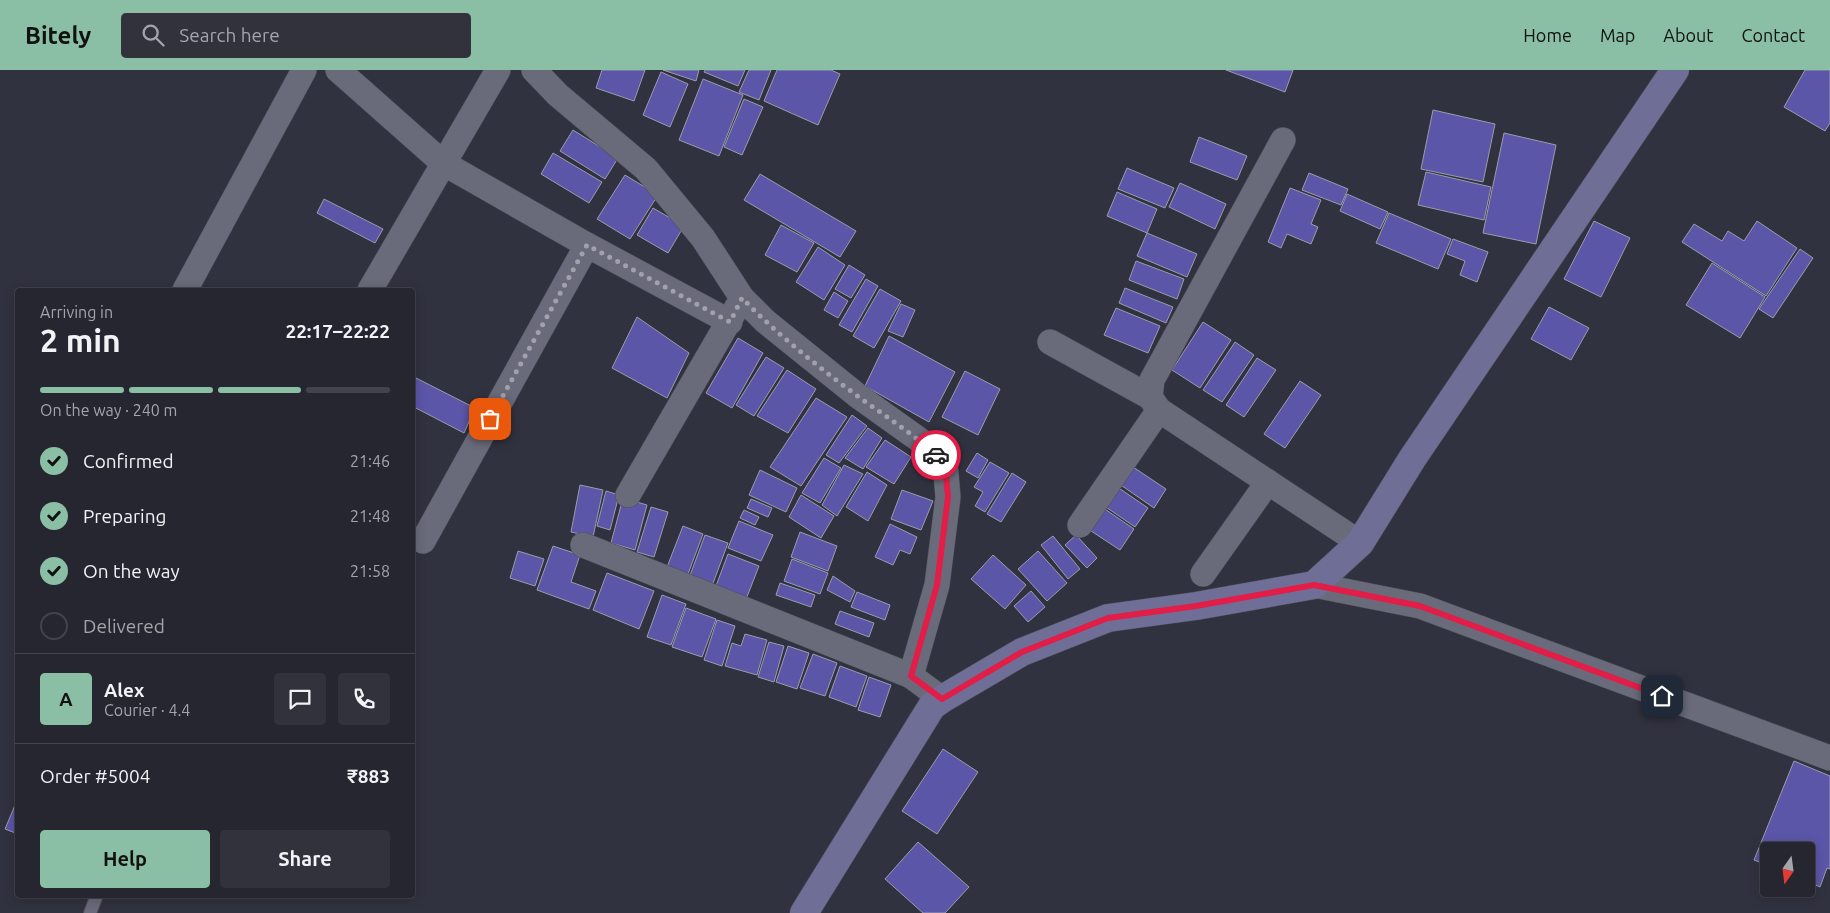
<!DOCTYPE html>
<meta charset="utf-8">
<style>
body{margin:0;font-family:Ubuntu,sans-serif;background:#31323b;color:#f1f3f6;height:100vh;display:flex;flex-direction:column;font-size:19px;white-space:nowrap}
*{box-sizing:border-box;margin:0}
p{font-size:16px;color:#a3a5aa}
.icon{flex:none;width:28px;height:28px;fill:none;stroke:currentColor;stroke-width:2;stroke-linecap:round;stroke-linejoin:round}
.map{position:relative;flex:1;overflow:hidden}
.sheet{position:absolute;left:15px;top:218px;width:400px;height:610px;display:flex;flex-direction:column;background:#25262f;border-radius:5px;box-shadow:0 2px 12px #0003,0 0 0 1px #42434b}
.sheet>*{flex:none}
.needle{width:32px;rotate:194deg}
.controls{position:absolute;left:1760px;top:772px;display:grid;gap:10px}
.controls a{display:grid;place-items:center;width:55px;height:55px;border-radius:5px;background:#25262f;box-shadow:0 2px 12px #0003,0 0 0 1px #42434b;font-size:25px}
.pin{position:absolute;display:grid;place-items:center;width:42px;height:42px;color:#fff;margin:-21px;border-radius:10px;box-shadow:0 2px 8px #0006}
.courier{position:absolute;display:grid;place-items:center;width:50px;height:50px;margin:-25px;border:4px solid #e11d48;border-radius:50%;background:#fff;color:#222;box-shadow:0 1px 6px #0007}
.head em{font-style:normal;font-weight:700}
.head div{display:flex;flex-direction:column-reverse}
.head{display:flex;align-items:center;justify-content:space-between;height:85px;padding:0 25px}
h1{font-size:32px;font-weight:700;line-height:38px}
.bar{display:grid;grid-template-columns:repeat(4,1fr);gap:8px 5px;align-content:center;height:60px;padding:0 25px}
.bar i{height:6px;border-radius:4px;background:#42434b}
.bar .active{background:#8abfa5}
.bar p{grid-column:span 4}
.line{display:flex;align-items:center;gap:12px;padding:0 25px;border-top:1px solid #42434b}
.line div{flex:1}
.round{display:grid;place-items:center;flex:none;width:52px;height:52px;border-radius:5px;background:#31323b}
ol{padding:0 25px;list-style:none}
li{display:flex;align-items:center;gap:15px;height:55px}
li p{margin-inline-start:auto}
li .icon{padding:5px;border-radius:50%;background:#8abfa5;color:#111;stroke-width:4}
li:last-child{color:#a3a5aa}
li i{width:28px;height:28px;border:2px solid #42434b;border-radius:50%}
.cta{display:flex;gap:10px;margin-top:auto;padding:10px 25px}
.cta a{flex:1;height:58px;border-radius:5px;background:#8abfa5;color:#111;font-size:20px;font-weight:700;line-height:58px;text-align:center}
.cta a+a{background:#31323b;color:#f1f3f6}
header{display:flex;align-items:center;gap:30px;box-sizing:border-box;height:70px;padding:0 25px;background:#8abfa5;color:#111}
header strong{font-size:24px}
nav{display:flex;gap:28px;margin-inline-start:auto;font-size:18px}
.search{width:350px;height:45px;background:#31323b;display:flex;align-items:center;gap:12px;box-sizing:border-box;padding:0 18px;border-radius:5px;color:#a3a5aa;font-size:19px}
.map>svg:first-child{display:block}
.building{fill:#5b56a8;stroke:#9b9cab}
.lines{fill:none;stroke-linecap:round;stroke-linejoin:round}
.lane-casing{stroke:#4c4d57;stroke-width:14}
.street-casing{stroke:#4c4d57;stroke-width:26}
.secondary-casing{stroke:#4c4d57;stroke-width:29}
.lane{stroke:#6a6b7a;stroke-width:12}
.street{stroke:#6a6b7a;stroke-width:25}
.secondary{stroke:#6f6e96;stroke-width:28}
.done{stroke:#a0a1ab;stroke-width:5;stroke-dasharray:0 9}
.route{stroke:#e11d48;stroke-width:6}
</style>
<header>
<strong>Bitely</strong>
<div class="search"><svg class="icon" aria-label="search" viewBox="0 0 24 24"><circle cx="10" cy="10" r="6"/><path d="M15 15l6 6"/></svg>Search here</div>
<nav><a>Home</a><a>Map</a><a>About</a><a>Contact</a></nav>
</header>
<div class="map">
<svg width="1830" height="843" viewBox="0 0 1830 843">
<rect width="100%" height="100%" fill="#31323f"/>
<g class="building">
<polygon points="602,0 645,0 634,31 596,18"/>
<polygon points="663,0 699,0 696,11"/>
<polygon points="705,0 745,0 738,16 704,2"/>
<polygon points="749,0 771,0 759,30 739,22"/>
<polygon points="777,0 831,0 840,4 818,55 764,31"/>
<polygon points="1226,0 1293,0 1285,22"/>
<polygon points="1805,0 1830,0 1830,53 1825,61 1784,37"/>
<polygon points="661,2 688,14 670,57 643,45"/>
<polygon points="703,9 743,25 719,86 679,70"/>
<polygon points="744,29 763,37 742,85 724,77"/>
<polygon points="1433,40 1495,54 1483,112 1421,99"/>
<polygon points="573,60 618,88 605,109 560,81"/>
<polygon points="1504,63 1556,75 1536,174 1483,163"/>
<polygon points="1199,67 1247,86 1237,110 1190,92"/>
<polygon points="553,83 602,112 589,133 541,104"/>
<polygon points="1127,98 1174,118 1165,138 1118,119"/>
<polygon points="1426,102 1491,117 1484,150 1418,135"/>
<polygon points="1309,103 1348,119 1341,135 1302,120"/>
<polygon points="760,104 856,161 840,187 744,130"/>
<polygon points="625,105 658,125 630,169 597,149"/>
<polygon points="1180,113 1226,134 1215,159 1169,137"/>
<polygon points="1290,118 1321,130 1311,154 1318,157 1311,174 1287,164 1281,178 1268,172"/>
<polygon points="1117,122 1157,139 1147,163 1107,146"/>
<polygon points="1347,124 1388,142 1380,159 1340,141"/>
<polygon points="324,129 383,159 375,173 317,143"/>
<polygon points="653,138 684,156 668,183 637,165"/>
<polygon points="1389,143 1451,169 1438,199 1376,173"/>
<polygon points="1594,151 1630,168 1601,227 1564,209"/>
<polygon points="1757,151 1797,178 1766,226 1682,172 1694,154 1722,171 1728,161 1744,171"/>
<polygon points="781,155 814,173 797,202 765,185"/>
<polygon points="1147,163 1197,184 1187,207 1137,186"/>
<polygon points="1453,169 1488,182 1477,212 1460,205 1465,191 1447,184"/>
<polygon points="818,177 845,195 824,230 796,212"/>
<polygon points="1800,179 1813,188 1773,248 1759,239"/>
<polygon points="1136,191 1184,209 1177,229 1129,210"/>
<polygon points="1712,193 1765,227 1740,268 1686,235"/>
<polygon points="849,195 865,205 851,228 835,219"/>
<polygon points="866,209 878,216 852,262 839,255"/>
<polygon points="1125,218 1173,237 1166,253 1119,233"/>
<polygon points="880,219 901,231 874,278 853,266"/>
<polygon points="834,222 848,231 838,248 824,240"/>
<polygon points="901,234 915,240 903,267 888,261"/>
<polygon points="1549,237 1589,258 1571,290 1531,269"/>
<polygon points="1116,238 1160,256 1148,283 1104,265"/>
<polygon points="637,247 689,283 667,328 612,298"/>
<polygon points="1203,252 1231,270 1200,318 1172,300"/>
<polygon points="889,266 955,302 929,352 865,316"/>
<polygon points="738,268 763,283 732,338 706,323"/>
<polygon points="1235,272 1254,285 1222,332 1203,320"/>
<polygon points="766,287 784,298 754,346 736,335"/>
<polygon points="1257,288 1276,300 1244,347 1226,335"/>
<polygon points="787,300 816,319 788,363 757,346"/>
<polygon points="965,301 1000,319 978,365 942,347"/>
<polygon points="416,308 475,338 464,363 412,336 412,317"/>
<polygon points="1300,311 1321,325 1285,378 1264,364"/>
<polygon points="816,328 847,347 801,416 770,397"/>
<polygon points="852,345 867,356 839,393 826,385"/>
<polygon points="868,358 882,368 863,399 845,388"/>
<polygon points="885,370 911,387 894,414 866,397"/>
<polygon points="977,383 988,390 978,408 966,401"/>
<polygon points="824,388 841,398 820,433 802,423"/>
<polygon points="990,392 1009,403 985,442 975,436 983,422 974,417"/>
<polygon points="1127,393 1166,419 1154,438 1115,411"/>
<polygon points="844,395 863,404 837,446 822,435"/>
<polygon points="760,400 797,418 786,442 749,425"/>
<polygon points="867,402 887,415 868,451 846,437"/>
<polygon points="1012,403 1026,412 1001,452 987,444"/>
<polygon points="1113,414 1148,438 1135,457 1100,433"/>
<polygon points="580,415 603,420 593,467 571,462"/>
<polygon points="902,420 933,431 921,460 891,449"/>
<polygon points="606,421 619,425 610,460 597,456"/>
<polygon points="801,425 834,446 821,468 789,447"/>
<polygon points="623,428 647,435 635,480 611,473"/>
<polygon points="751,429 772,438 768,447 747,438"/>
<polygon points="1099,435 1134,459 1120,480 1085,457"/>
<polygon points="651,437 668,442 654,487 637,482"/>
<polygon points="744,440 759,447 755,455 740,448"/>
<polygon points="739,451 773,465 761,491 728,478"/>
<polygon points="890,454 917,467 910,484 900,480 893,495 875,487"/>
<polygon points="683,456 703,464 688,504 667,497"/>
<polygon points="800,462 837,476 828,501 791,487"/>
<polygon points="705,465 728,473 712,516 689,508"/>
<polygon points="1076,465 1097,488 1087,498 1065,475"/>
<polygon points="1053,466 1080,499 1068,509 1041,475"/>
<polygon points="553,476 580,485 571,512 596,521 589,539 537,520"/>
<polygon points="518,481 544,489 535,516 510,508"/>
<polygon points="1038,481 1067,513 1047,531 1018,499"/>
<polygon points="728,484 759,496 745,532 714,521"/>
<polygon points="993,485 1026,515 1005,539 971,509"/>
<polygon points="792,489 828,503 820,524 784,511"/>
<polygon points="607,503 654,521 639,559 593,540"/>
<polygon points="833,506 855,521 850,532 827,520"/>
<polygon points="780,513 815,525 811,537 776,525"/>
<polygon points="1031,521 1045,537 1028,552 1014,536"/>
<polygon points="857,522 890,535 885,550 851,537"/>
<polygon points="662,525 686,534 671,575 647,567"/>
<polygon points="686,538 716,549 702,587 672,577"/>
<polygon points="840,541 874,553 869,567 835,554"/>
<polygon points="717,550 735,556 722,596 704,590"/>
<polygon points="745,564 767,570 757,605 725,596 732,573 741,576"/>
<polygon points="769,572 784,576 774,612 758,607"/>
<polygon points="788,576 809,583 797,619 776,612"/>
<polygon points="813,584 837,593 825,626 800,618"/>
<polygon points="840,596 867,606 856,637 829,627"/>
<polygon points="869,607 891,615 880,647 858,640"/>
<polygon points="943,679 978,702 937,764 902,741"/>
<polygon points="1794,691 1830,706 1830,799 1827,798 1820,817 1806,811 1806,781 1769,781 1769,796 1754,790"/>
<polygon points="18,728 18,764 5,759"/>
<polygon points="918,772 969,817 945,843 923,843 885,809"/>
</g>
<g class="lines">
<defs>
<polyline id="lane" points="90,843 97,825"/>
<g id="street">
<polyline points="338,0 443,93 587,175 730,252"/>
<polyline points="534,0 558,25 646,99 703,168 742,228 765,251 858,326 921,371 945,393 948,427 937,515 911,606 942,629"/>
<polyline points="1283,70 1152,310 1150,327 1159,340 1360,473"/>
<polyline points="185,220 304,0"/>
<polyline points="370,220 498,0"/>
<polyline points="1050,272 1150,327"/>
<polyline points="628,425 737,237"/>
<polyline points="1080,455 1159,340"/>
<polyline points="423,471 587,175"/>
<polyline points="583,475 911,606"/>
<polyline points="1203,504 1268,412"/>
<polyline points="1314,515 1420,536 1830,688"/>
</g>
<polyline id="secondary" points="804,843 932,636 942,629 1022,582 1108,548 1196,536 1314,515 1360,473 1412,389 1675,0"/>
</defs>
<use href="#lane" class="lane-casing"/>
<use href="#street" class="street-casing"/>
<use href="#secondary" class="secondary-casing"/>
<use href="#lane" class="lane"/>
<use href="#street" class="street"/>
<use href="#secondary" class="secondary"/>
</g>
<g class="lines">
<path class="done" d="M490 349 587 175 730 252 742 228C777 264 818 297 859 327 885 346 912 363 936 385"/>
<polyline class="route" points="936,385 945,393 948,427 937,515 911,606 942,629 1022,582 1108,548 1196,536 1314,515 1420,536 1662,626"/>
</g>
</svg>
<div class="controls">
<a><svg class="needle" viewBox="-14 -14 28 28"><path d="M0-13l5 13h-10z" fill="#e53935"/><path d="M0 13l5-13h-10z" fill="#a3a5aa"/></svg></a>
</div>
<div class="pin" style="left:490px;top:349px;background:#ea580c"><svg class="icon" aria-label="bag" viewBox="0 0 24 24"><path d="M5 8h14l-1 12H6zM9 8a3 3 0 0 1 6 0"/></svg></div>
<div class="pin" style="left:1662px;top:626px;background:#1f2937"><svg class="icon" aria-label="home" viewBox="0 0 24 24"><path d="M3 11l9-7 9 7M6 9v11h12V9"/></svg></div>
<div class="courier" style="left:936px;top:385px"><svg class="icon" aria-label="car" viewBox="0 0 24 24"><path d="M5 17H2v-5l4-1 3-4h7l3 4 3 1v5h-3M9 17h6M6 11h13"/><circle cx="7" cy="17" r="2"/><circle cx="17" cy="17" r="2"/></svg></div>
<section class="sheet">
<div class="head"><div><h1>2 min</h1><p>Arriving in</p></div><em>22:17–22:22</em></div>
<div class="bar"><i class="active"></i><i class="active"></i><i class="active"></i><i></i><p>On the way · 240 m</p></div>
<ol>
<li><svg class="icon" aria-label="check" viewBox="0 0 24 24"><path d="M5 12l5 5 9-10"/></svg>Confirmed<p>21:46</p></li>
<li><svg class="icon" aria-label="check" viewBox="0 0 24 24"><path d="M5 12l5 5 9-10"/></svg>Preparing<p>21:48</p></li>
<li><svg class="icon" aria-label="check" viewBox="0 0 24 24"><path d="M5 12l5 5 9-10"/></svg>On the way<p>21:58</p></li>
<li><i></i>Delivered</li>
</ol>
<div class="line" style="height:90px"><b class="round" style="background:#8abfa5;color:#111">A</b><div><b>Alex</b><p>Courier · 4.4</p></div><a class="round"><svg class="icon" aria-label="chat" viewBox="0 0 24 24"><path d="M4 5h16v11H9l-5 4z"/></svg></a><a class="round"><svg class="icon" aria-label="phone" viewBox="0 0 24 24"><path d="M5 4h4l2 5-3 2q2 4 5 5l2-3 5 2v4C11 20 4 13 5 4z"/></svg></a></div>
<div class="line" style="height:65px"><div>Order #5004</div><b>₹883</b></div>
<div class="cta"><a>Help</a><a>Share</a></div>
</section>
</div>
